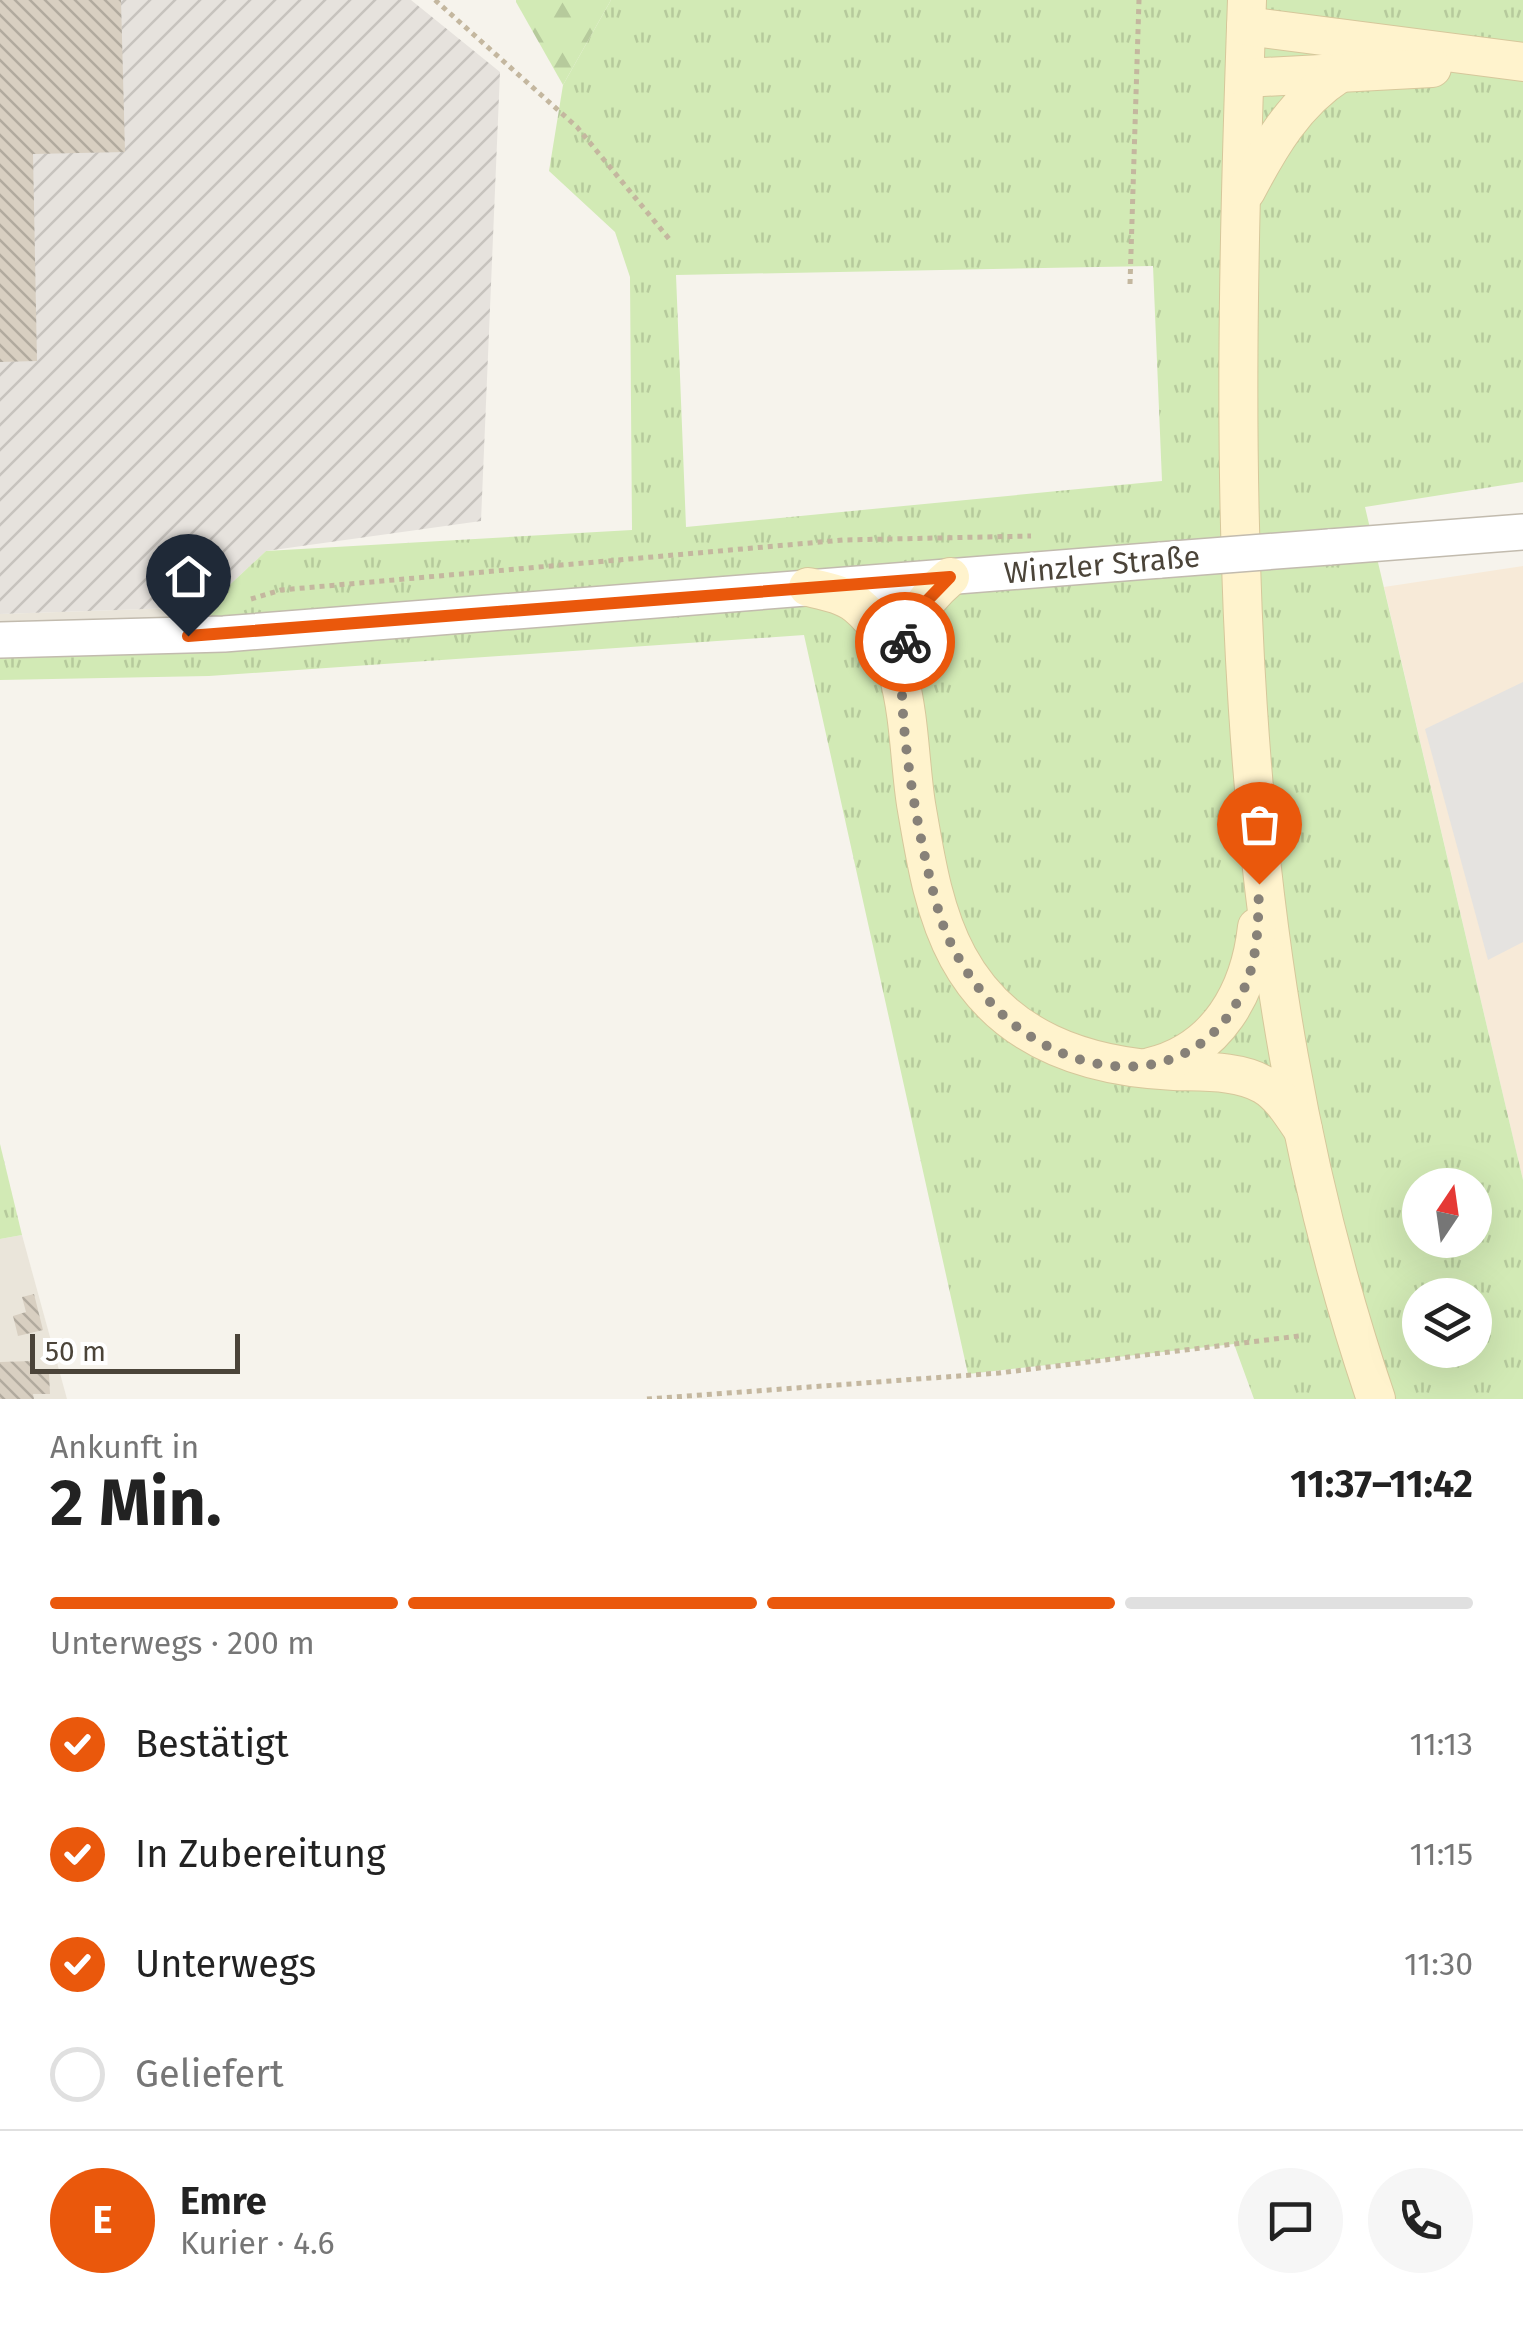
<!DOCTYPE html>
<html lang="de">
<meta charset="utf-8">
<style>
body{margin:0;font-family:"Fira Sans",sans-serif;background:#f6f6f6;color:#222;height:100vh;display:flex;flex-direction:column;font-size:38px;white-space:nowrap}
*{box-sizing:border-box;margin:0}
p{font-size:32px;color:#767676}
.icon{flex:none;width:55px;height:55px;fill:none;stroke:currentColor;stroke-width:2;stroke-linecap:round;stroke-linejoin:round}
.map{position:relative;height:1399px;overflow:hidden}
.side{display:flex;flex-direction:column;background:#fff;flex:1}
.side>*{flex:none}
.needle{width:65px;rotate:13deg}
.controls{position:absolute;left:1402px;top:1168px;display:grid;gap:20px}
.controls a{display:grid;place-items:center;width:90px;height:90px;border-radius:50%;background:#fff;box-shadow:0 10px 40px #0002;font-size:50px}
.scale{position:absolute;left:30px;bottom:25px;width:210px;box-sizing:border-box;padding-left:10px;border:5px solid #4b4439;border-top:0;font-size:28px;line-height:35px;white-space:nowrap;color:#4b4439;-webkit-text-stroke:8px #fff;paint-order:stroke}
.pin{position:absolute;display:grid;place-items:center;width:85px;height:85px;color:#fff;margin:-102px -42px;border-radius:50% 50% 50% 0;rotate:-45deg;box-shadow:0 0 10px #0007}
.pin .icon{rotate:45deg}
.courier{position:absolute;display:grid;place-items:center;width:100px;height:100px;margin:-50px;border:8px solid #ea580c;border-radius:50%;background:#fff;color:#222;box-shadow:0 2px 12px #0007}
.headline em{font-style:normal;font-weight:700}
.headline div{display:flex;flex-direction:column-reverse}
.headline{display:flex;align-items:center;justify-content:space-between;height:170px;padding:0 50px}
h1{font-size:65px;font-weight:700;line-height:75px}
.bar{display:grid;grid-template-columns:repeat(4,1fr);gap:15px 10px;align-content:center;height:120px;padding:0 50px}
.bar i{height:12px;border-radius:8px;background:#e0e0e0}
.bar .on{background:#ea580c}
.bar p{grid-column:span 4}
.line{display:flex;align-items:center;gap:25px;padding:0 50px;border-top:2px solid #e0e0e0}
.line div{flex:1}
.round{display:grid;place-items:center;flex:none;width:105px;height:105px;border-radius:52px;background:#f6f6f6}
ol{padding:0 50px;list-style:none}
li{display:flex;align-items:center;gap:30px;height:110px}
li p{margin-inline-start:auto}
li .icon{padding:10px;border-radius:50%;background:#ea580c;color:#fff;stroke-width:4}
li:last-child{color:#767676}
li i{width:55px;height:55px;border:5px solid #e0e0e0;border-radius:50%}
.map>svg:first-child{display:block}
.residential{fill:#eae5da}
.commercial{fill:#f7ead8}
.industrial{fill:url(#industrial-furrows)}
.grass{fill:url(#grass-tufts);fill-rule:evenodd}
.forest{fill:url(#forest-firs)}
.parking{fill:#e5e3e0}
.building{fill:url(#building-back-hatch)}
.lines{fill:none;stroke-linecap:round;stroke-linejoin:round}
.tertiary-casing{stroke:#c2bbae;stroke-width:38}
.secondary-casing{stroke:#d6c79b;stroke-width:40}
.path{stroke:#c4b79f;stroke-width:5;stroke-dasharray:5 5;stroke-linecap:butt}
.tertiary{stroke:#fff;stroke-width:35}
.secondary{stroke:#fff3cd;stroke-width:38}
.tertiary-bridge-casing{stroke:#c2bbae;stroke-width:38;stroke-linecap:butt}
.tertiary-bridge{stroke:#fff;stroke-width:35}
.done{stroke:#878178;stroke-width:10;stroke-dasharray:0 18}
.route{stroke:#ea580c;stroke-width:12}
.labels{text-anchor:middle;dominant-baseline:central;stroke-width:10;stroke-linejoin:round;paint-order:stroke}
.street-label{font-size:30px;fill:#4b4439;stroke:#fff}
</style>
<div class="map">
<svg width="1523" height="1399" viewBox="0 0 1523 1399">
<defs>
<pattern id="industrial-furrows" width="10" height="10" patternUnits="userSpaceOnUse" patternTransform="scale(2.5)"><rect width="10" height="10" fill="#e6e2dd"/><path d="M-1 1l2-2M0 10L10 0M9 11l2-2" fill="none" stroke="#c7c3be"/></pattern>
<pattern id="grass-tufts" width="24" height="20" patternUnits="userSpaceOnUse" patternTransform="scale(2.5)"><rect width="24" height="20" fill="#d2eab5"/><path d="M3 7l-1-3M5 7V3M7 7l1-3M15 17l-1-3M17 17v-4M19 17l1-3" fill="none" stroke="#b6ca9c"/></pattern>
<pattern id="forest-firs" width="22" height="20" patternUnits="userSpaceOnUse" patternTransform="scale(2.5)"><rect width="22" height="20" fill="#d2eab5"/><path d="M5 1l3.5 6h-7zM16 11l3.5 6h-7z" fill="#b6ca9c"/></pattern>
<pattern id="building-back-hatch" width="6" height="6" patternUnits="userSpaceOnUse" patternTransform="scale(2.5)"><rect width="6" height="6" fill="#d8cfc1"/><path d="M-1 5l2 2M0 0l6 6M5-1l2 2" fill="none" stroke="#b1aa9e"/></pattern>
</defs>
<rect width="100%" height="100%" fill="#f6f3ec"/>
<g class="residential">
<polygon points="206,607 208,650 0,657 0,614"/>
<polygon points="22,1235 67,1399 0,1399 0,1239"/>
</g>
<polygon class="commercial" points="1523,566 1523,1180 1384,587"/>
<polygon class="industrial" points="0,0 411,0 500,72 481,521 266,551 206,607 0,614"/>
<g class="grass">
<path d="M611 0H1523V482L1365 507 1523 1180V1399H1254L1234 1344 968 1374 804 635 209 676 0 680V657L208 650 206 607 266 551 632 530 630 277 615 232 549 171 563 85ZM1153 266 1162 481 686 527 676 275ZM1420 1185H1475V1240H1420ZM1420 1295H1475V1350H1420Z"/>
<polygon points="0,1144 22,1235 0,1239"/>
</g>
<polygon class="forest" points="516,0 611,0 563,85 516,2"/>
<polygon class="parking" points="1523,682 1523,942 1488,960 1425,729"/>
<g class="building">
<polygon points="0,0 121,0 125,152 33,154 37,361 0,362"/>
<polygon points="34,1294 43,1330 18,1336 13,1316 26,1312 22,1297"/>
<polygon points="32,1361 33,1374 49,1374 50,1394 33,1394 34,1399 0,1399 0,1362"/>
</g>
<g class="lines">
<defs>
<g id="tertiary">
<polyline points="1329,547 1523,532"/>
<polyline points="0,640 224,634 1161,560"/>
</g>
<g id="secondary">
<path d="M1247 0C1230 467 1223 950 1376 1399"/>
<polyline points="1246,26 1523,62"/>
<polyline points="1245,78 1432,68"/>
<path d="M1246 191C1270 145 1295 102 1340 73"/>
<path d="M808 587C825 591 843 594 857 605 912 650 906 740 916 804 925 856 933 911 958 957 1003 1040 1086 1067 1174 1071 1203 1072 1239 1070 1264 1085 1281 1095 1292 1114 1303 1130"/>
<path d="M901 677C904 633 916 606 950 577"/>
<path d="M1150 1067C1218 1051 1250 991 1257 927"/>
</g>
</defs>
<use href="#tertiary" class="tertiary-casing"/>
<use href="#secondary" class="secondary-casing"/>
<g class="path">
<polyline points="435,0 577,127 670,240"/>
<polyline points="1130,284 1139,0"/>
<polyline points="251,599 281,590 843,540 1031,536"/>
<polyline points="647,1399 999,1373 1299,1336"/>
</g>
<use href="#tertiary" class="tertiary"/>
<use href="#secondary" class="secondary"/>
<defs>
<polyline id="tertiary-bridge" points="1161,560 1329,547"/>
</defs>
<use href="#tertiary-bridge" class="tertiary-bridge-casing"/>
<use href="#tertiary-bridge" class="tertiary-bridge"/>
</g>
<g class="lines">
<path class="done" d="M905 642C892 704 921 856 941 919 951 950 970 979 991 1003 1060 1079 1188 1099 1241 995 1259 961 1258 921 1259 884"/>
<polyline class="route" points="188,636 950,577 918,610 905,642"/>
</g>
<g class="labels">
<g class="street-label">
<text transform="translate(1102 565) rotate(-5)">Winzler Straße</text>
</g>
</g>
</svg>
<div class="controls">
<a><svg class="needle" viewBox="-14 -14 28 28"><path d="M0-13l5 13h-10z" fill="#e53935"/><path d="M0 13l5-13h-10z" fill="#767676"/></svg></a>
<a><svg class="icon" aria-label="layers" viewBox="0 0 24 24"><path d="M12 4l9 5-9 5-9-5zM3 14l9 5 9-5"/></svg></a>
</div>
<div class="scale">50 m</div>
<div class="pin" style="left:1259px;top:884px;background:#ea580c"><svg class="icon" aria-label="bag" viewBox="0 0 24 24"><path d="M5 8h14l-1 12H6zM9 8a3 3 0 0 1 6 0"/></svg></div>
<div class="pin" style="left:188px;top:636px;background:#1f2937"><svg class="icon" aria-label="home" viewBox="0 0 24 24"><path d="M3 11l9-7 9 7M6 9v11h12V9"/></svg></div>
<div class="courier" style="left:905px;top:642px"><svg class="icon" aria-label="bike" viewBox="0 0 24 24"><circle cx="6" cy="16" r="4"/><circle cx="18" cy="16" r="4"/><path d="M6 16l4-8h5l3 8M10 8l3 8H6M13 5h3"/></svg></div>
</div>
<section class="side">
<div class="headline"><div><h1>2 Min.</h1><p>Ankunft in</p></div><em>11:37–11:42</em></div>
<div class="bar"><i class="on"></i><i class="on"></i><i class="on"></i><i></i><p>Unterwegs · 200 m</p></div>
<ol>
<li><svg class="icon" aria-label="check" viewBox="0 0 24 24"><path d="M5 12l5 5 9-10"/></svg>Bestätigt<p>11:13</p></li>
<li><svg class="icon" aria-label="check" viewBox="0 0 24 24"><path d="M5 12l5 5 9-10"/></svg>In Zubereitung<p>11:15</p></li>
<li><svg class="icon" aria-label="check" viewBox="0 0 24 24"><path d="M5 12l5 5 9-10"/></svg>Unterwegs<p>11:30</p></li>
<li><i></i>Geliefert</li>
</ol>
<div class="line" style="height:180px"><b class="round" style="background:#ea580c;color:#fff">E</b><div><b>Emre</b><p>Kurier · 4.6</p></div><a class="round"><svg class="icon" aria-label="chat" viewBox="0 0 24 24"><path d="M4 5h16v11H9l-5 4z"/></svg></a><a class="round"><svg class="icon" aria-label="phone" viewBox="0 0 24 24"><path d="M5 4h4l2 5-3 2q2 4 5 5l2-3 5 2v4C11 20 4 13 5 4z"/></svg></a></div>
</section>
